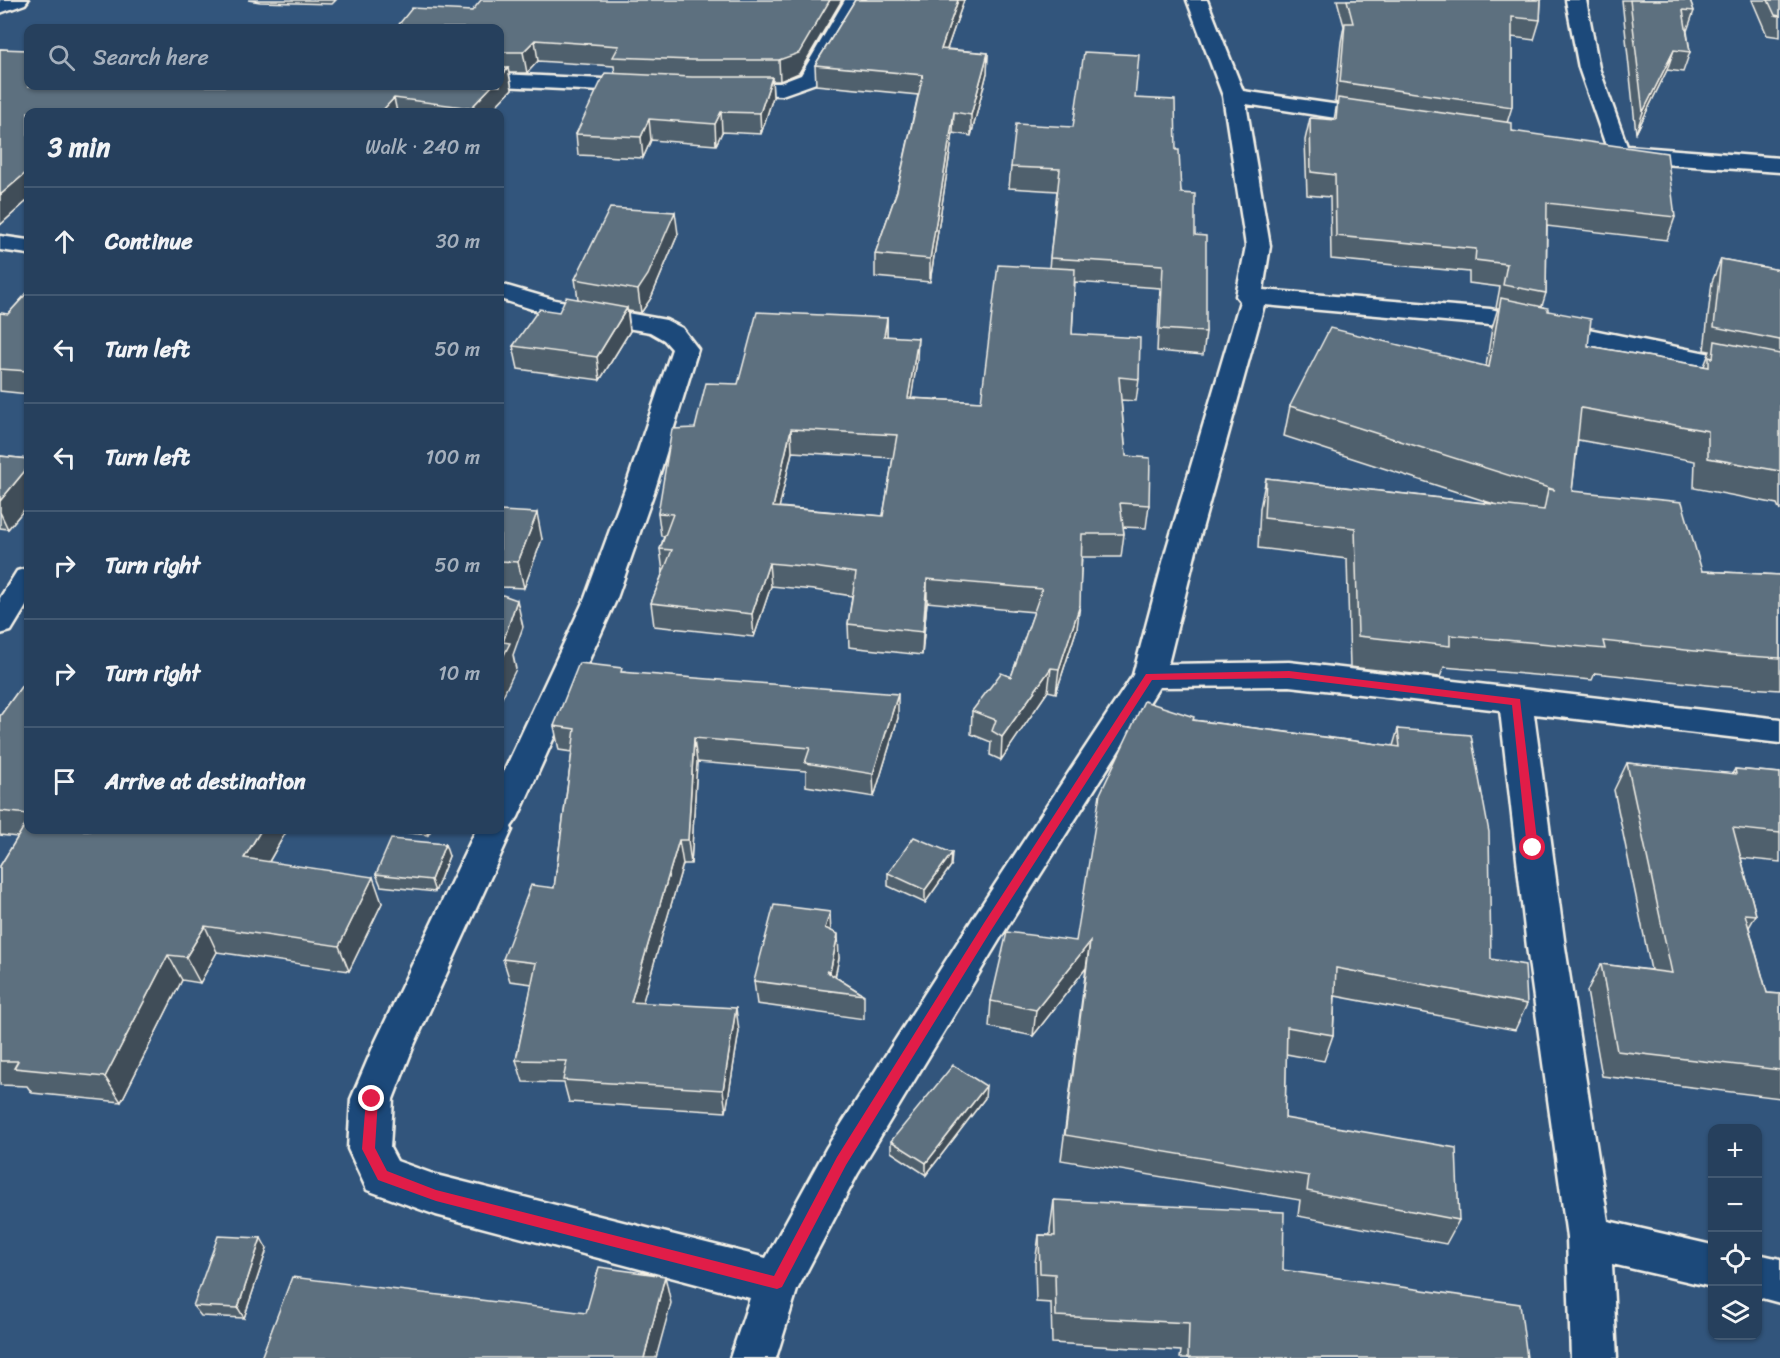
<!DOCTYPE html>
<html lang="en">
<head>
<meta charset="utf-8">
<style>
	:root { --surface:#26405d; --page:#324b66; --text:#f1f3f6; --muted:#a4afbc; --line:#425972 }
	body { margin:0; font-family:Sriracha,sans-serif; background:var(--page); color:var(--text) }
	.controls { position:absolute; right:18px; bottom:18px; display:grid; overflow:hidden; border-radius:12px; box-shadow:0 2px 4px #0004 }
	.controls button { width:54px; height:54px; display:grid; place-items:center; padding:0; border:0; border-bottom:2px solid var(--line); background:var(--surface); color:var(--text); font:30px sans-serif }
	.stop { position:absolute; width:18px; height:18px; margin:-14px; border:4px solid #e11d48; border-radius:50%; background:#fff }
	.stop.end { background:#e11d48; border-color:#fff; box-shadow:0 2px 6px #0008 }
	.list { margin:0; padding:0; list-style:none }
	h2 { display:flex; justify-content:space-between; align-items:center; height:78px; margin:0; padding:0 24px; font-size:26px }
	h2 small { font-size:20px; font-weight:400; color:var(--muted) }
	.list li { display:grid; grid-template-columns:39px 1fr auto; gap:18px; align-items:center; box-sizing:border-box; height:108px; padding:0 24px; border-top:2px solid var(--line) }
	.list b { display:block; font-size:22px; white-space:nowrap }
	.list em { font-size:20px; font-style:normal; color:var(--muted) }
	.icon { flex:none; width:33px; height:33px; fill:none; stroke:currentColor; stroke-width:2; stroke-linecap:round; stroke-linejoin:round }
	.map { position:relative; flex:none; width:1780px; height:1358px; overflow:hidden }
	.search { position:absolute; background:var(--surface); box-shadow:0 2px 4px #0004; left:24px; top:24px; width:480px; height:66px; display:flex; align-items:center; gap:15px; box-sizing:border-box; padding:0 21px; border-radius:12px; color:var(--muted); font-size:22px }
	.panel { position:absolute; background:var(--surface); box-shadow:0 2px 4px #0004; left:24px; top:108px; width:480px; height:726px; border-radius:12px }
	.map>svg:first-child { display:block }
</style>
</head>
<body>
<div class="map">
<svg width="1780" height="1358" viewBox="0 0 1780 1358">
	<rect width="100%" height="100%" fill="#32557c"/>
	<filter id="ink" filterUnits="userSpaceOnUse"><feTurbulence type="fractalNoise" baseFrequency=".0167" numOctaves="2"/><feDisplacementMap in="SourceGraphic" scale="12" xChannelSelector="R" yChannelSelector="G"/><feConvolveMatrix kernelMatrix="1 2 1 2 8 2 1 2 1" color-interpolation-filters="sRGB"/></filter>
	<g filter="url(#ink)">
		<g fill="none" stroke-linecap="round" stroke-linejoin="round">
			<defs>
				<path id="minor" d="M 0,0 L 28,0 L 25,4 L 0,13 Z
					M 845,0 L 865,0 L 816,83 L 782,95 L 720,93 L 716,89 L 720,85 L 727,83 L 780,83 L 801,75 Z
					M 1187,0 L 1207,0 L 1243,91 L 1381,111 L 1389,113 L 1392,118 L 1389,123 L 1381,125 L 1246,104 L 1270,246 L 1263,290 L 1490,309 L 1780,368 L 1780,384 L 1490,325 L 1264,305 L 1197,547 L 1168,664 L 1289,662 L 1780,719 L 1780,743 L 1534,714 L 1565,947 L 1608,1221 L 1712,1245 L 1712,1287 L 1612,1264 L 1617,1358 L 1571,1358 L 1567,1237 L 1527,947 L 1500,710 L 1289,686 L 1159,687 L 1001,937 L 857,1175 L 797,1290 L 776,1358 L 730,1358 L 750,1298 L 436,1215 L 367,1190 L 348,1149 L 351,1099 L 374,1045 L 476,830 L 500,830 L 500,780 L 585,598 L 625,489 L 672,349 L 664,340 L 650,332 L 551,315 L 500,299 L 500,284 L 555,300 L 666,320 L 682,328 L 698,349 L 655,489 L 617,598 L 518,817 L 511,827 L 512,830 L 414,1045 L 393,1099 L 390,1148 L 397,1161 L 436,1175 L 766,1258 L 827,1147 L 975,915 L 1133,675 L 1167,547 L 1240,301 L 1236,296 L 1246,246 L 1223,96 Z
					M 1566,0 L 1586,0 L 1599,68 L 1627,146 L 1780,158 L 1780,172 L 1663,164 L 1610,157 L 1579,68 Z
					M 500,74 L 643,81 L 650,83 L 654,87 L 650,91 L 643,93 L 500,86 L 497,86 L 500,86 Z
					M 0,236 L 28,240 L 28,254 L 0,250 Z
					M 28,568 L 28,603 L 11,631 L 0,634 L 0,598 L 17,571 Z
					M 1758,1254 L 1780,1259 L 1780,1303 L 1758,1297 Z"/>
			</defs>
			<!-- minor casing -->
			<use href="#minor" stroke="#f4f1e8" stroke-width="5"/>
			<!-- minor -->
			<use href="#minor" fill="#1f4a7a" fill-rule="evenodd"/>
		</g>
		<!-- wall -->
		<path fill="#50606d" stroke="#f4f1e8" stroke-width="1.5" fill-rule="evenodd" d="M 248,0 L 336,0 L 332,4 L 260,2 Z
			M 842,0 L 799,73 L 780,81 L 772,81 L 773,97 L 761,134 L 722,132 L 716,145 L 651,140 L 643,158 L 578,155 L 576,134 L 615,74 L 614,66 L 538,61 L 527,73 L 509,73 L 512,89 L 490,112 L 28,112 L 28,200 L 0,225 L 0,49 L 500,86 L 500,28 L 472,11 Z
			M 855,0 L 964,0 L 947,49 L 988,53 L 987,73 L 971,136 L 953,133 L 930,282 L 875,277 L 875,254 L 897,191 L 918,95 L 816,85 L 815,65 Z
			M 1337,0 L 1541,0 L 1540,20 L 1534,40 L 1512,37 L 1512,107 L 1507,123 L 1512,131 L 1675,217 L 1667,240 L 1547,226 L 1546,293 L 1542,306 L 1588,346 L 1704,366 L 1710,351 L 1704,350 L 1712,282 L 1721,259 L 1780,270 L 1780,511 L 1777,504 L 1694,488 L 1695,461 L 1578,440 L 1572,491 L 1702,571 L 1780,575 L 1780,690 L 1717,686 L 1595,673 L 1592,680 L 1444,667 L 1440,677 L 1350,667 L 1347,559 L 1258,548 L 1260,508 L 1266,478 L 1494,504 L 1284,436 L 1290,406 L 1486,366 L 1492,328 L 1498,308 L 1496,308 L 1500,287 L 1469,283 L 1469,272 L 1331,259 L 1330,197 L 1307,195 L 1305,140 L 1310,118 L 1334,120 L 1337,103 L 1335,102 L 1341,42 L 1344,26 Z
			M 1622,0 L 1690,0 L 1694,11 L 1687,31 L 1690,52 L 1683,72 L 1667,70 L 1636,133 Z
			M 1752,0 L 1780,0 L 1780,37 L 1767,35 Z
			M 1135,98 L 1176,150 L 1181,193 L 1195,235 L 1206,332 L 1203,355 L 1157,351 L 1160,288 L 1075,282 L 1072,334 L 1139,379 L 1136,401 L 1121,400 L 1126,456 L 1149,505 L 1146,528 L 1123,527 L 1124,534 L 1121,557 L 1082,557 L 1077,628 L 1056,693 L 1048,691 L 1001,760 L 990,755 L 991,742 L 971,734 L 972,711 L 1011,677 L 1034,612 L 927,602 L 922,655 L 849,647 L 848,624 L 852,596 L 814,590 L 771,586 L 754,637 L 654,626 L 651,603 L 663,572 L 660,549 L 664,536 L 661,536 L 658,513 L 695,428 L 738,384 L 887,318 L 887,337 L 917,360 L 911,398 L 981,402 L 1049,268 L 1057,191 L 1009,188 L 1011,167 L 1073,127 ZM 792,452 L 893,458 L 883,516 L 779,507 Z
			M 678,234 L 651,298 L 641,313 L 628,311 L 630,331 L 600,380 L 518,369 L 513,346 L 559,312 L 578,299 L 575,279 Z
			M 28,292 L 28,394 L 0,391 L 0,313 L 8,314 Z
			M 0,456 L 28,459 L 28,505 L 8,529 L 0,528 Z
			M 500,511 L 542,539 L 524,588 L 500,587 Z
			M 623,672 L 898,718 L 874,797 L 806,786 L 806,771 L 697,762 L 691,864 L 683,864 L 642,1003 L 739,1031 L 726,1112 L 569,1102 L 564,1083 L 523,1082 L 516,1060 L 532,984 L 510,981 L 503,959 L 554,888 L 572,752 L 559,750 L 554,726 Z
			M 28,677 L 28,830 L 287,830 L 269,862 L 382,903 L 349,971 L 217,952 L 200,983 L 182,980 L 121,1102 L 32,1093 L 27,1086 L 0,1085 L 0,866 L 18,837 L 0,835 L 0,716 Z
			M 1193,720 L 1393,746 L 1398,729 L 1491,959 L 1527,1004 L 1515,1030 L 1335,996 L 1333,1035 L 1324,1061 L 1286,1054 L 1285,1118 L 1459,1220 L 1446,1244 L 1298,1216 L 1300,1200 L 1061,1160 L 1086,968 L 1033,1036 L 989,1027 L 991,1001 L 1076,941 Z
			M 1627,763 L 1732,774 L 1735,769 L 1780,773 L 1780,862 L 1741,858 L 1756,915 L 1749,927 L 1767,993 L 1780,994 L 1780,1098 L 1602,1076 L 1587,991 L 1601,964 L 1651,970 L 1614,790 Z
			M 383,830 L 431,830 L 428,835 Z
			M 449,856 L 435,892 L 381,886 L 376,874 Z
			M 951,866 L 925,903 L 888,886 L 888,873 Z
			M 831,931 L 839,958 L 835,977 L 864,995 L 864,1019 L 757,1004 L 754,981 Z
			M 985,1098 L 926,1175 L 891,1152 L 891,1141 Z
			M 1054,1200 L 1283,1270 L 1527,1358 L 1180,1358 L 1181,1351 L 1052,1343 L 1051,1303 L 1036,1302 L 1035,1263 L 1039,1235 L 1050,1235 L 1050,1229 Z
			M 267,1249 L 244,1318 L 201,1316 L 193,1306 Z"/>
		<!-- shaded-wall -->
		<path fill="#414e59" stroke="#f4f1e8" stroke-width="1.5" d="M 830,0 L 842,0 L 799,73 L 780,81 L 779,60 Z
			M 958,0 L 964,0 L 940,69 L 941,49 Z
			M 535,40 L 538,61 L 527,73 L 523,52 Z
			M 1674,50 L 1667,70 L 1636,133 L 1643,112 Z
			M 988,53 L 987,73 L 971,136 L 971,115 Z
			M 508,68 L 512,89 L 490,112 L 472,112 L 471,108 L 492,86 L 500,86 L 500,78 Z
			M 772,77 L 773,97 L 761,134 L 760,113 Z
			M 394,98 L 397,112 L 381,112 Z
			M 721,112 L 722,132 L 716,145 L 715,124 Z
			M 954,112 L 953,133 L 930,282 L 930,259 Z
			M 649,119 L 651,140 L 643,158 L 641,137 Z
			M 28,171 L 28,200 L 0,225 L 0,195 Z
			M 675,212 L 678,234 L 651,298 L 641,313 L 638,290 Z
			M 627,308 L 630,331 L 600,380 L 597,357 Z
			M 887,318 L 887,340 L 884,336 Z
			M 918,338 L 917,360 L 908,421 L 908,398 Z
			M 791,429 L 792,452 L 774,530 L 773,507 Z
			M 28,467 L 28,505 L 8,529 L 0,512 L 0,501 Z
			M 537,513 L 542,539 L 524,588 L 518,562 Z
			M 769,563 L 771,586 L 754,637 L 752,614 Z
			M 927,579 L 927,602 L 922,655 L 923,632 Z
			M 517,600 L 523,627 L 513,655 L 516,669 L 500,702 L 500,663 L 503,642 Z
			M 1080,605 L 1077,628 L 1056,693 L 1059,669 Z
			M 1051,668 L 1048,691 L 1001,760 L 1002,737 Z
			M 898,694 L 898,718 L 874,797 L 873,774 Z
			M 694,738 L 697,762 L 691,864 L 688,840 Z
			M 261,830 L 287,830 L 256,884 L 244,858 Z
			M 426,830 L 431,830 L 428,835 Z
			M 679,840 L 683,864 L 636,1025 L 631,1002 Z
			M 445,844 L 449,856 L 435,892 L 431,880 Z
			M 952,853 L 951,866 L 925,903 L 925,890 Z
			M 373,877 L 382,903 L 349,971 L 339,946 Z
			M 830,912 L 831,936 L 825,928 Z
			M 205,926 L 217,952 L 200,983 L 186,957 Z
			M 838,934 L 839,958 L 832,991 L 830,991 L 830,972 Z
			M 1090,942 L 1086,968 L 1033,1036 L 1036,1010 Z
			M 168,955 L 182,980 L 121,1102 L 105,1077 Z
			M 736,1008 L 739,1031 L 726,1112 L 723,1090 Z
			M 986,1086 L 985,1098 L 926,1175 L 926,1163 Z
			M 261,1238 L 267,1249 L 244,1318 L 238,1308 Z
			M 665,1276 L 671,1303 L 656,1358 L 644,1358 Z"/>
		<!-- building -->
		<path fill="#5d707f" stroke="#f4f1e8" stroke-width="1.5" fill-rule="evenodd" d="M 481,0 L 830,0 L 799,53 L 779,60 L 692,60 L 613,57 L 619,46 L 535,40 L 523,52 L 500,52 L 500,28 L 396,28 L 412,8 L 472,11 Z
			M 855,0 L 958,0 L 941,49 L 988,53 L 971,115 L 954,112 L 930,259 L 875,254 L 897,191 L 923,75 L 815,65 Z
			M 1347,0 L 1541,0 L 1540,20 L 1512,17 L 1512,107 L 1340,82 L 1345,23 L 1353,23 Z
			M 1630,0 L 1690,0 L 1694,11 L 1683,10 L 1690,52 L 1674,50 L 1643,112 Z
			M 1768,0 L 1780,0 L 1780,16 L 1775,15 Z
			M 0,49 L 28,50 L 28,86 L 492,86 L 471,108 L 394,98 L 381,112 L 28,112 L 28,171 L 0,195 Z
			M 1084,52 L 1139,55 L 1135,98 L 1175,100 L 1176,150 L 1179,150 L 1181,193 L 1195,194 L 1195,235 L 1206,236 L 1206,332 L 1160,329 L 1163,265 L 1050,258 L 1060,169 L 1011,167 L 1016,124 L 1073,127 Z
			M 500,68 L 508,68 L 500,78 Z
			M 605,73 L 692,77 L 772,77 L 760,113 L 721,112 L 715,124 L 649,119 L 641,137 L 576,134 Z
			M 1338,98 L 1512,123 L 1512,131 L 1667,153 L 1675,217 L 1547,203 L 1546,293 L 1503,285 L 1507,264 L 1475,260 L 1476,249 L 1336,236 L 1335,175 L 1311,172 L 1310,118 L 1336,120 Z
			M 610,208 L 675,212 L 648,275 L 638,290 L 575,279 Z
			M 1721,259 L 1780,270 L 1780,340 L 1714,327 Z
			M 998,265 L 1075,269 L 1072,334 L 1140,338 L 1139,379 L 1119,377 L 1126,456 L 1150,458 L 1149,505 L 1120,503 L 1124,534 L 1082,534 L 1080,605 L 1059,669 L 1051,668 L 1002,737 L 992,731 L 996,720 L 972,711 L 1001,673 L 1011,677 L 1042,589 L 927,579 L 923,632 L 848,624 L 856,573 L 813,567 L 769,563 L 752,614 L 651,603 L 672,550 L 660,549 L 673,514 L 658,513 L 672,429 L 695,428 L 706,383 L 738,384 L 757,312 L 887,318 L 884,336 L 918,338 L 908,398 L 981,402 ZM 791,429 L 897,435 L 883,516 L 773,507 Z
			M 28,292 L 28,371 L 0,369 L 0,313 L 8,314 Z
			M 566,297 L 627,308 L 597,357 L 513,346 L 539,309 L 559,312 Z
			M 1501,298 L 1548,308 L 1548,311 L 1591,319 L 1588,346 L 1709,367 L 1709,357 L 1713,358 L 1715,341 L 1780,354 L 1780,471 L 1708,458 L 1708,431 L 1581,408 L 1572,491 L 1682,502 L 1702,571 L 1780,575 L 1780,658 L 1732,655 L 1603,641 L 1605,649 L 1450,635 L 1450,646 L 1358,636 L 1355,528 L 1264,518 L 1266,478 L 1544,510 L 1548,489 L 1555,490 L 1290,406 L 1330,328 L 1489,367 Z
			M 0,456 L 28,459 L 28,467 L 0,501 Z
			M 500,511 L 537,513 L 518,562 L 500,561 Z
			M 500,594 L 517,600 L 503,642 L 510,643 L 500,663 Z
			M 579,663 L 622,668 L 621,672 L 898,694 L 873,774 L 805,763 L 810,748 L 694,738 L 688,840 L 679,840 L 631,1002 L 736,1008 L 723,1090 L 563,1080 L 567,1061 L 516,1060 L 536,963 L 503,959 L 531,885 L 554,888 L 575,729 L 554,726 Z
			M 28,677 L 28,814 L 0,811 L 0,716 Z
			M 1144,701 L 1194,717 L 1193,720 L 1400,747 L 1398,729 L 1471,735 L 1489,832 L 1491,959 L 1525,965 L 1527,1004 L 1336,968 L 1333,1035 L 1287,1027 L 1285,1118 L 1456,1148 L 1459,1220 L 1307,1191 L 1309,1176 L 1065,1135 L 1090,942 L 1036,1010 L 991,1001 L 1007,932 L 1076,941 L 1100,794 Z
			M 1627,763 L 1736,774 L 1735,769 L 1780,773 L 1780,833 L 1733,828 L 1756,915 L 1745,914 L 1767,993 L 1780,994 L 1780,1070 L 1617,1051 L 1601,964 L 1672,973 Z
			M 28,820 L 28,830 L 261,830 L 244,858 L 373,877 L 339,946 L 205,926 L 186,957 L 168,955 L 105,1077 L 14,1068 L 18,1061 L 0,1061 L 0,866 Z
			M 914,837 L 952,853 L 925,890 L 888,873 Z
			M 391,839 L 445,844 L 431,880 L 376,874 Z
			M 774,905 L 830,912 L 825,928 L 838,934 L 830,972 L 826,971 L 864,995 L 754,981 Z
			M 953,1065 L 986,1086 L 926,1163 L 891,1141 Z
			M 1054,1200 L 1284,1212 L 1283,1270 L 1520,1304 L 1527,1358 L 1188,1358 L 1189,1323 L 1056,1316 L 1055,1274 L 1040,1273 L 1039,1235 L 1055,1236 Z
			M 218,1236 L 261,1238 L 238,1308 L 193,1306 Z
			M 599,1267 L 665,1276 L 644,1358 L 261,1358 L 292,1277 L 586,1313 Z"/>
	</g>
	<!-- route -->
	<path fill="#e11d48" d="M 1289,671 L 1520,699 L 1538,848 L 1536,851 L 1533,852 L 1527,848 L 1512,705 L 1289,678 L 1152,680 L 992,929 L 846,1165 L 782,1287 L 777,1289 L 436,1201 L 378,1180 L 362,1149 L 366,1099 L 372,1093 L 378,1099 L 375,1148 L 387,1171 L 436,1190 L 774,1276 L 837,1157 L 984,923 L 1146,674 Z"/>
</svg>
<div class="controls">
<button>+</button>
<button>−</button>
<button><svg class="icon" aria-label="locate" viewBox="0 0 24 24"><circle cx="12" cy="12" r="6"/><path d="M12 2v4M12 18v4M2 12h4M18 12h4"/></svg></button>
<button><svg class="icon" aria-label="layers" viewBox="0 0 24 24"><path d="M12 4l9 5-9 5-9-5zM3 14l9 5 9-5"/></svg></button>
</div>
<div class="stop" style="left:1533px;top:848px"></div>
<div class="stop end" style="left:372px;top:1099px"></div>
<div class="search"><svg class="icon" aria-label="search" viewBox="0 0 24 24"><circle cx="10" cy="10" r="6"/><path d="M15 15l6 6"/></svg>Search here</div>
<section class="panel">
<h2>3 min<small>Walk · 240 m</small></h2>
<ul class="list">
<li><svg class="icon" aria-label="ahead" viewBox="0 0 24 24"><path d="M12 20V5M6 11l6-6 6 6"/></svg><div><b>Continue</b></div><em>30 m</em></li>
<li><svg class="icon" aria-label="left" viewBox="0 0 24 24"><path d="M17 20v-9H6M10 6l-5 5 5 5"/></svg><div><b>Turn left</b></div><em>50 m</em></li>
<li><svg class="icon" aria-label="left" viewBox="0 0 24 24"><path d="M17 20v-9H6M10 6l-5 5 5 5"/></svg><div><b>Turn left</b></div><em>100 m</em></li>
<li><svg class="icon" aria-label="right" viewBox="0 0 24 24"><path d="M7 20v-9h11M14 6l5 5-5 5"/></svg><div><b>Turn right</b></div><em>50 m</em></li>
<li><svg class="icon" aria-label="right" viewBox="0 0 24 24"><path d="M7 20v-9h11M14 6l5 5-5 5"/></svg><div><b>Turn right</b></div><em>10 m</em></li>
<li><svg class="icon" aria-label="arrive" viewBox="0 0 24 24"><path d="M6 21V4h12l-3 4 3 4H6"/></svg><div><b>Arrive at destination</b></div></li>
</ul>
</section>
</div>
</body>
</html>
